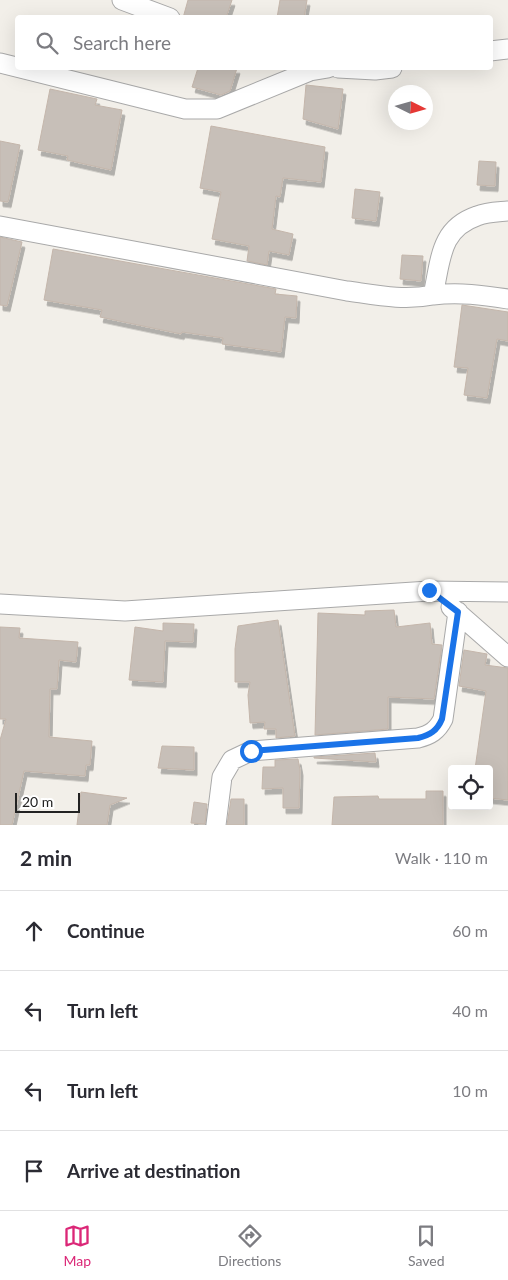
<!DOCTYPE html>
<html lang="en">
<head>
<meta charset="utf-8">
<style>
	:root { --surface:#fff; --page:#f2f2f3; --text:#2b2b33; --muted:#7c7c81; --line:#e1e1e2; --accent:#db2777 }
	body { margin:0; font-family:Lato,sans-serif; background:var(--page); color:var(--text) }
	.controls { position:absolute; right:15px; bottom:15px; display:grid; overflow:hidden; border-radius:5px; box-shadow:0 5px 20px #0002 }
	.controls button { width:45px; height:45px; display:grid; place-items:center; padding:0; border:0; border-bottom:1px solid var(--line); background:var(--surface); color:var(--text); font:25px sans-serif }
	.compass { position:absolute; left:388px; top:85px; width:45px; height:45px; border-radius:50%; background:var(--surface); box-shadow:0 5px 20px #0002; rotate:95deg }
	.scale { position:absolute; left:15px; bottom:12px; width:65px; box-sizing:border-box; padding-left:5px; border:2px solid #222; border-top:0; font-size:14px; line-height:18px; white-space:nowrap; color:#222; -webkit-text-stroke:4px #fff; paint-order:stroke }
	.stop { position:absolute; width:15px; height:15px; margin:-11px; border:4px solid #1a73e8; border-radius:50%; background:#fff }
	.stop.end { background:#1a73e8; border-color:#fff; box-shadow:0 1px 5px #0008 }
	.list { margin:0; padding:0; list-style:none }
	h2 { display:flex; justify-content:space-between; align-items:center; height:65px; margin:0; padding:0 20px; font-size:21px }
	h2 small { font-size:16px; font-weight:400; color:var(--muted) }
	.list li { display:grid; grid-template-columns:32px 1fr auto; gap:15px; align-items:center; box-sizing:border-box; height:80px; padding:0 20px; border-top:1px solid var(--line) }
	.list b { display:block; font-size:19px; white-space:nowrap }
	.list em { font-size:16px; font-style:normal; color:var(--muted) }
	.icon { flex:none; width:28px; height:28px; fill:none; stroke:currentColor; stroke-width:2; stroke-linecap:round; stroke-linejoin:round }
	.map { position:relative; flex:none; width:508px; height:825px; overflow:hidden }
	.search { position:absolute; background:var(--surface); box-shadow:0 5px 20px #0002; left:15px; right:15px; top:15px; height:55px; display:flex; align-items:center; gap:12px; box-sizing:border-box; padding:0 18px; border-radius:5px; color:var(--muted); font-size:19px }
	.sheet { height:385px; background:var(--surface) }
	nav { display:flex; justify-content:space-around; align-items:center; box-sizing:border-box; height:70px; border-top:1px solid var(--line); background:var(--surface); font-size:14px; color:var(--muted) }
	nav a { display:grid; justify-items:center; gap:2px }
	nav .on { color:var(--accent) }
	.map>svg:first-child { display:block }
</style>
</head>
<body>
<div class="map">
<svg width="508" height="825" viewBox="0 0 508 825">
	<defs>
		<filter id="shadow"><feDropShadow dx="3" dy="5.5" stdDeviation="0" flood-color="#0004"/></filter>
	</defs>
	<rect width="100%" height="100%" fill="#f2efe9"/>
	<!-- building -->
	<path fill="#c7bfb8" stroke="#c4b6ab" filter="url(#shadow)" d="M 188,0 L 232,0 L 226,18 L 183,18 Z
		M 280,0 L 307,0 L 304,18 L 277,18 Z
		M 198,68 L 237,68 L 230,91 L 221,95 L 192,87 Z
		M 306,85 L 343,89 L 338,129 L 303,119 Z
		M 50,89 L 97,99 L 95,105 L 122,110 L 111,170 L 67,160 L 68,156 L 38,150 Z
		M 211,126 L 325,147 L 321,182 L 283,178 L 280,197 L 276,196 L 272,229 L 293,234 L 289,255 L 269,251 L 267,265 L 247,261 L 249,246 L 212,239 L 221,192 L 200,188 Z
		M 0,141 L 20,145 L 8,202 L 0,201 Z
		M 479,161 L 496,162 L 495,186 L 477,185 Z
		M 355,189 L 380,192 L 376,221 L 352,218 Z
		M 0,237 L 22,242 L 7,306 L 0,305 Z
		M 53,249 L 276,289 L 275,294 L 297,296 L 296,318 L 285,317 L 281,352 L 222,344 L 223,338 L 182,332 L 181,334 L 100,317 L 102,310 L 44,300 Z
		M 402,255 L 423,256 L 421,281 L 400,279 Z
		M 462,305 L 508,312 L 508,341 L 497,339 L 487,398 L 464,395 L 468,368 L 454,367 Z
		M 394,610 L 396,627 L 430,623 L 432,644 L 442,645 L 434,699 L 388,697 L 388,729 L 315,735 L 318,613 L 365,615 L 365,611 Z
		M 278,620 L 295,736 L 276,738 L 276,729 L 264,729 L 265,722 L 250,723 L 248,695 L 250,682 L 235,682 L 235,649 L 238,626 Z
		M 163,623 L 194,624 L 193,642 L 165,641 L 163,682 L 129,680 L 135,627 L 163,631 Z
		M 0,627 L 20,628 L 19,638 L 78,642 L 76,662 L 59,660 L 57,689 L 50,689 L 49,737 L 92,741 L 90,765 L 86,765 L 85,776 L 24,771 L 12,825 L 0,825 L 0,740 L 6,719 L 0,719 Z
		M 464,650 L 487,654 L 485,665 L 508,668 L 508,800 L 489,798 L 489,769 L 475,769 L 486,691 L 459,686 Z
		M 162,746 L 194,747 L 194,770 L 158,768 Z
		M 375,753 L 376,762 L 314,758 L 314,757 Z
		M 298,759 L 300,770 L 299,808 L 283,808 L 283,788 L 262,789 L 263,767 L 275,767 L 275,760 Z
		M 426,791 L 443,791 L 443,825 L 332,825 L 334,797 L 378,796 L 379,799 L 426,799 Z
		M 81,792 L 111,796 L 127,798 L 110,805 L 107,825 L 77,825 Z
		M 231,799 L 244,799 L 244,825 L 227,825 Z
		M 194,802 L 207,804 L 205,824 L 191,823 Z"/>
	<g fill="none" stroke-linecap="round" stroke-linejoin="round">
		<defs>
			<path id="street" d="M 122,0 L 170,18
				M 490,51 L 508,49
				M 0,63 L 185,109 L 217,109 L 310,71 L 328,68
				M 338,68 L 375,70 L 392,68
				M 0,226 L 347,291 C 376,295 403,301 433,295 C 441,261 439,229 477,216 C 487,212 498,212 508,211
				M 433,295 C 459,292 483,295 508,299
				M 0,604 L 125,611 L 429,591 L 508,592
				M 451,607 L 508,657
				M 216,825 L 222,777 L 232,760 L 251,751 L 418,738 C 430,735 437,731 443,719 L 458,612"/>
		</defs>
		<!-- street casing -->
		<use href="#street" stroke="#a9a9a9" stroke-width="21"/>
		<!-- street -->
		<use href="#street" stroke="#fff" stroke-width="19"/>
	</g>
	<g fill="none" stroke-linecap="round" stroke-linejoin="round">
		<!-- route -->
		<path stroke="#1a73e8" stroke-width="6" d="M 251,751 L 418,738 C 430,735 437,731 442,719 L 458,612 L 429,590"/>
	</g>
</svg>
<div class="controls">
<button><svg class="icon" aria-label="locate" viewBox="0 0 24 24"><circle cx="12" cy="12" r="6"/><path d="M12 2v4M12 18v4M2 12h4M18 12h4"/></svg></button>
</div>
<svg class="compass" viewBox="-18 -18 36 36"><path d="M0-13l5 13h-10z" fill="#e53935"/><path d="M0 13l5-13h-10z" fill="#7c7c81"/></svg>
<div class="scale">20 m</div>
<div class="stop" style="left:251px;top:751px"></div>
<div class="stop end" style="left:429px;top:590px"></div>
<div class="search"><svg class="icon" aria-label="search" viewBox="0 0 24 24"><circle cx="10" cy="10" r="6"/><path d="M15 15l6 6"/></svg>Search here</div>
</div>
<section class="sheet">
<h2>2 min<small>Walk · 110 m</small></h2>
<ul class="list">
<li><svg class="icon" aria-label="ahead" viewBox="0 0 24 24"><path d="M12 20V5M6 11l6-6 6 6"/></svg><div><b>Continue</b></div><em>60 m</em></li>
<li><svg class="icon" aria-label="left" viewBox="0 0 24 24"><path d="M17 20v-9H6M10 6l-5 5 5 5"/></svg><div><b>Turn left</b></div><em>40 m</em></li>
<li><svg class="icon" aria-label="left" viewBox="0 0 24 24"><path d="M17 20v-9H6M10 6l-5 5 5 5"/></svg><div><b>Turn left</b></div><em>10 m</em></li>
<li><svg class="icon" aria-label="arrive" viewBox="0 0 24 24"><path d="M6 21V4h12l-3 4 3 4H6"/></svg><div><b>Arrive at destination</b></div></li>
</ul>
</section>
<nav>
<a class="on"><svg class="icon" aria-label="map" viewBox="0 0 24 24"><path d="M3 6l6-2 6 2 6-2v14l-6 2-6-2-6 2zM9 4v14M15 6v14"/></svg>Map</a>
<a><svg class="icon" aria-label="directions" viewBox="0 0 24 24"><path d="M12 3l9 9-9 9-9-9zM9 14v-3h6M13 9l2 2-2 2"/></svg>Directions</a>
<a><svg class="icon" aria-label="saved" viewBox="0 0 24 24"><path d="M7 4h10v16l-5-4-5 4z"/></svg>Saved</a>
</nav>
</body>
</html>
